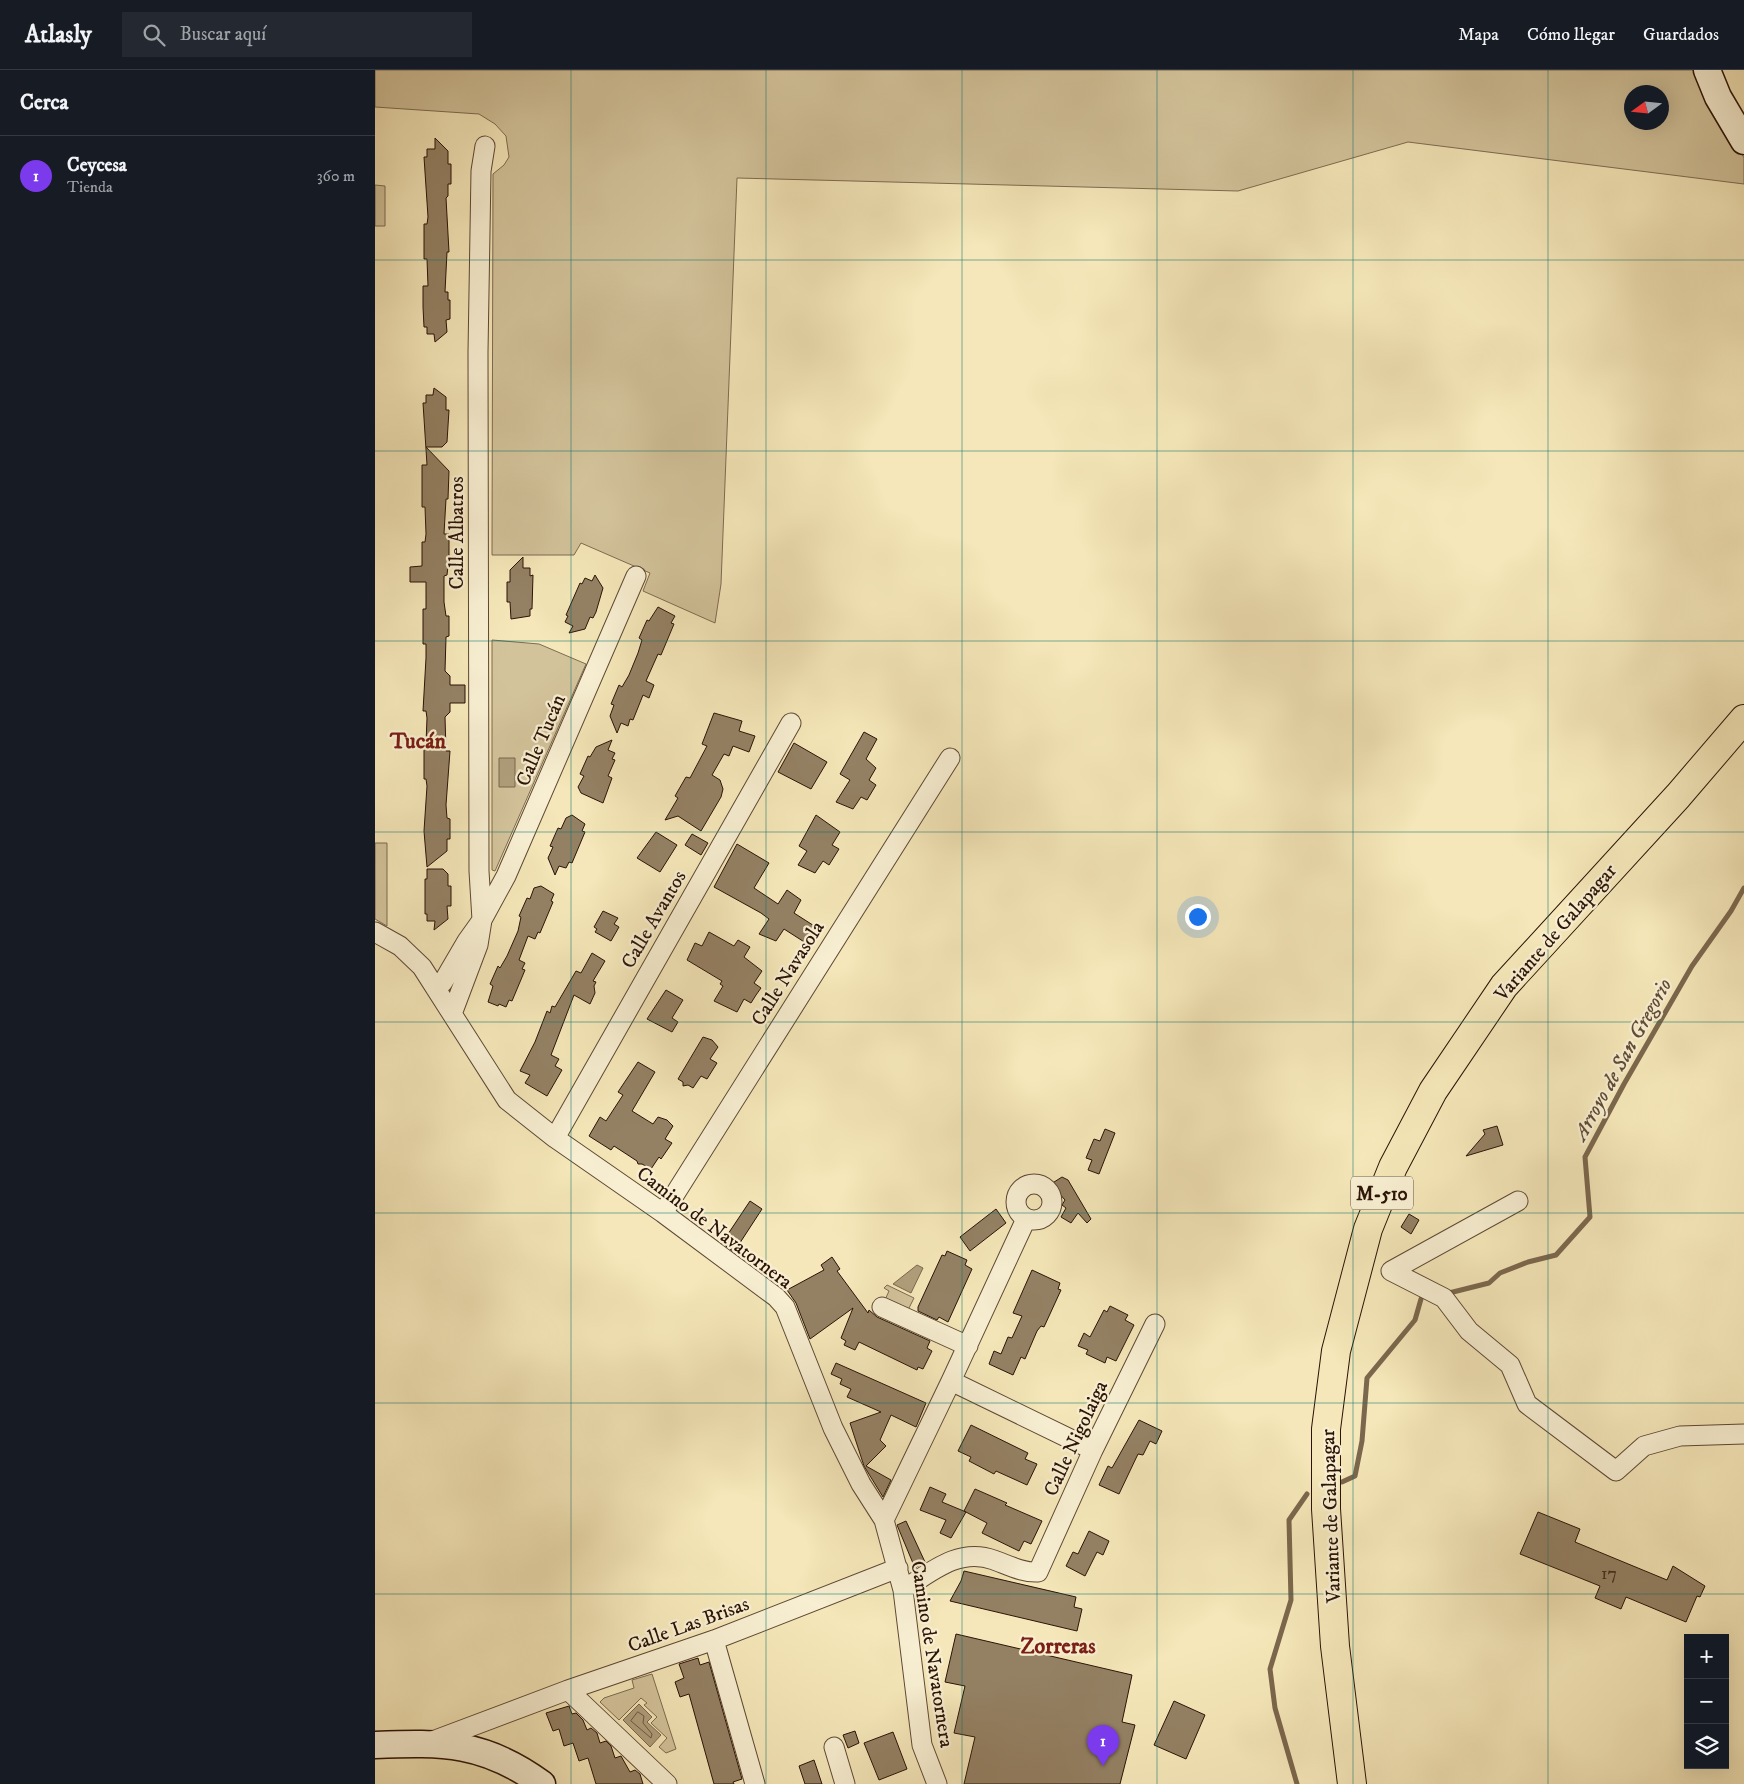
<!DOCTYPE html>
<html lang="es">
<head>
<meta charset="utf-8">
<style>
	:root { --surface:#171b24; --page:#242831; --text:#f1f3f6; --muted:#9ea1a6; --line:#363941; --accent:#7c3aed }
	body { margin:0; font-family:"IM FELL DW Pica",serif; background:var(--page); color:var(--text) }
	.controls { position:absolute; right:15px; bottom:15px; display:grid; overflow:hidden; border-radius:0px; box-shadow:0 5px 20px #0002 }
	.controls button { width:45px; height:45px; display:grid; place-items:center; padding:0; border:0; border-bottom:1px solid var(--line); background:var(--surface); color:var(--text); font:25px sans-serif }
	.compass { position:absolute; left:1249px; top:15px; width:45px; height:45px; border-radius:50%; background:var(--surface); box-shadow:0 5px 20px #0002; rotate:255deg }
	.you { position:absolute; left:822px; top:846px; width:18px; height:18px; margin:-12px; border:4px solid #fff; border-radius:50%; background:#1a73e8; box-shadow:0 0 0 8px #1a73e833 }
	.badge { display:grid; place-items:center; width:32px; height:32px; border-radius:50%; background:var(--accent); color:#fff; font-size:16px; font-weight:700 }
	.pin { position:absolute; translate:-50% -41px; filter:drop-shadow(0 1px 2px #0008) }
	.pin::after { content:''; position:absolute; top:26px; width:18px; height:15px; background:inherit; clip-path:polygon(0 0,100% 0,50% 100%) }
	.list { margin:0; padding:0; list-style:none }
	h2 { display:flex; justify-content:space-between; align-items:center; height:65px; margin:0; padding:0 20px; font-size:21px }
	h2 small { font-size:16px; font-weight:400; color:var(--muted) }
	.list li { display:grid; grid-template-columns:32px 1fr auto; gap:15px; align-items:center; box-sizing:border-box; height:80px; padding:0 20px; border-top:1px solid var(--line) }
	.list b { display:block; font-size:19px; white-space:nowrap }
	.list p { margin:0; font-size:16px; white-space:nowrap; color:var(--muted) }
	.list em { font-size:16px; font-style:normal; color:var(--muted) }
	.icon { flex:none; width:28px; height:28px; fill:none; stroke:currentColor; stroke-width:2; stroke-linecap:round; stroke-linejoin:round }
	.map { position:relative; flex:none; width:1369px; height:1714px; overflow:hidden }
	header { display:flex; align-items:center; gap:30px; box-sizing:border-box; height:70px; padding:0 25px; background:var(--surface); border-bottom:1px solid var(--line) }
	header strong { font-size:24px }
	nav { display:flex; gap:28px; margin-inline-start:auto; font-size:18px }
	.search { width:350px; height:45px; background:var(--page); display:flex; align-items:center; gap:12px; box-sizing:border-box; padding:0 18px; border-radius:0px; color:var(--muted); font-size:19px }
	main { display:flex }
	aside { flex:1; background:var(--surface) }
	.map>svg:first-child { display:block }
</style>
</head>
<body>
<header>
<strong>Atlasly</strong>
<div class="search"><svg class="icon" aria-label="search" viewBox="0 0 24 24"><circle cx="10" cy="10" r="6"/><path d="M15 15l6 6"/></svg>Buscar aquí</div>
<nav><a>Mapa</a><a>Cómo llegar</a><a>Guardados</a></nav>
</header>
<main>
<aside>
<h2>Cerca<small></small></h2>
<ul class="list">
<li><span class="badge">1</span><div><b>Ceycesa</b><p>Tienda</p></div><em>360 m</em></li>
</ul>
</aside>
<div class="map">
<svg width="1369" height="1714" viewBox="0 0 1369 1714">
	<rect width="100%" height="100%" fill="#f5e7b9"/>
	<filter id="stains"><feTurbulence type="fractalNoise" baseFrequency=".004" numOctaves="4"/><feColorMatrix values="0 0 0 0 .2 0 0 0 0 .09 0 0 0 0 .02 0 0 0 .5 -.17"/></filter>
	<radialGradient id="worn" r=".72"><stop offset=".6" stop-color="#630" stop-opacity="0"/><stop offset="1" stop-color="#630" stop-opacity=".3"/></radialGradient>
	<!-- green -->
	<path fill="#d3c39b" stroke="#7f6b51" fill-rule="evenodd" d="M 0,0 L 1326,0 L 1369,88 L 1369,114 L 1033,72 L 863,121 L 362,108 L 346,514 L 340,553 L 268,521 L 275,503 L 206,473 L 199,485 L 117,485 L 118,104 L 129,95 L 134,87 L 131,66 L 120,54 L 104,44 L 0,37 ZM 1256,22 L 1286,22 L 1286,52 L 1256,52 Z
		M 0,115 L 10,116 L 10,156 L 0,156 Z
		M 117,570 L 164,574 L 211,594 L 120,801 L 117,800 Z
		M 0,773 L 12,773 L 12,856 L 0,849 Z
		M 512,1215 L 539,1228 L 532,1242 L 509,1232 L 514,1221 L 509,1218 Z
		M 277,1604 L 301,1679 L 291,1683 L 284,1677 L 292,1668 L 276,1653 L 282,1647 L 269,1635 L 272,1633 L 266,1628 L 244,1650 L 225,1632 L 229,1628 L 259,1618 L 257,1610 Z"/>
	<!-- water -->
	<path fill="#b09f7c" stroke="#7b674d" d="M 124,688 L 140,688 L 140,717 L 124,717 Z
		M 542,1195 L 548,1198 L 536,1223 L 518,1214 Z
		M 264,1634 L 277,1647 L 272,1652 L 286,1665 L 275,1677 L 248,1650 Z"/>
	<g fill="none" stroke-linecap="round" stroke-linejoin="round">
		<!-- shore -->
		<path stroke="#6e5942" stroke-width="1" d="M 263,1642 L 269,1646 L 268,1653 L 277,1664 L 276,1668 L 256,1651 Z"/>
		<!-- stream -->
		<path stroke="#7b674d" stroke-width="5" d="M 1074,1223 L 1114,1213 L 1125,1203 L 1153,1192 L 1181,1185 L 1215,1147 L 1210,1087 L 1249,1014 L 1317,896 L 1356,841 L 1369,818
			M 967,1412 L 980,1406 L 987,1371 L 992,1308 L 1040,1250 L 1046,1229
			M 922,1714 L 900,1638 L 895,1599 L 916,1530 L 914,1450 L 932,1424"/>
	</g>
	<!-- building -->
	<path fill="#948164" stroke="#2b1307" d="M 60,68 L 73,81 L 73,94 L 76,94 L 76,114 L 73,114 L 73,126 L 71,128 L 74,182 L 72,182 L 70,222 L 73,222 L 73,230 L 75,230 L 75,249 L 71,250 L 72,262 L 60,272 L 59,264 L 52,264 L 52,257 L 49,257 L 48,237 L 48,216 L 53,216 L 52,189 L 49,189 L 49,154 L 52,154 L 53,147 L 49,87 L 52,87 L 52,79 L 60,79 Z
		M 59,318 L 71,327 L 71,340 L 74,340 L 72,372 L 67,377 L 51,377 L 74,401 L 73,429 L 71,429 L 69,464 L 74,464 L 74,488 L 72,505 L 69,506 L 69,532 L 71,546 L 74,546 L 74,566 L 71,567 L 70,601 L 75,606 L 75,615 L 90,615 L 90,633 L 75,633 L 75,642 L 70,647 L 71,681 L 75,681 L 71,735 L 72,748 L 75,749 L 75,769 L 72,769 L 72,781 L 52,797 L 49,761 L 52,716 L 51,709 L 49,709 L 49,674 L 51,674 L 52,648 L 51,641 L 48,641 L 51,588 L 51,574 L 48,574 L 48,539 L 51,539 L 51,512 L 35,512 L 35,497 L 47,496 L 47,472 L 50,472 L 51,464 L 50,437 L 47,437 L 47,395 L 52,395 L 48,333 L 51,333 L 51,325 L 58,325 Z
		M 148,487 L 148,498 L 155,498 L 155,506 L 158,505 L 157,539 L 155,539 L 155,546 L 136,549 L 135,532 L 132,532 L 132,512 L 135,512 L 135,500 Z
		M 220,505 L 228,518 L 221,542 L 218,548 L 215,547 L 210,559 L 194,563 L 198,556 L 190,552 L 193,546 L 191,545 L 205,513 L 207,514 L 210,508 L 217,511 Z
		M 283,537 L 300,546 L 296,553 L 299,554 L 286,585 L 283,584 L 271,611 L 279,615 L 274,628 L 268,625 L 258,650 L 255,649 L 253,656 L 246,653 L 242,663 L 235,646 L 239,635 L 236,634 L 244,615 L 247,617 L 254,605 L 263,583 L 267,570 L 264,568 L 272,550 L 274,551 Z
		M 339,643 L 367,651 L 364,661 L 380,666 L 374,682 L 358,676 L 354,686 L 349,684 L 337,705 L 345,710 L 348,719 L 346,727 L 326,761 L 303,746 L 290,750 L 303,728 L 300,726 L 311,707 L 315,708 L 332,676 L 327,674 Z
		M 489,662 L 502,669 L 491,689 L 501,698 L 494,710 L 501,715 L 492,730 L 486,727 L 478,739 L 461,732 L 475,710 L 465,704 Z
		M 237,670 L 233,680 L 240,683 L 237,689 L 240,690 L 233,706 L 237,708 L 228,733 L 206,723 L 203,717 L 209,706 L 205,704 L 213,686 L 215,687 L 221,677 Z
		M 419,673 L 452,692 L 436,719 L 403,702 Z
		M 197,745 L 210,754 L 207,761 L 210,762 L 197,793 L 194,792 L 191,798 L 184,796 L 180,805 L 173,788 L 178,777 L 175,776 L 183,758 L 186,759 L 191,748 Z
		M 441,745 L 465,762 L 457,775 L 464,779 L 454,795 L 448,791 L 440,803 L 423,795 L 432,781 L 424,776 Z
		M 281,762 L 302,775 L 285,802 L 262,788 Z
		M 317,764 L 333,773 L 326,785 L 310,775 Z
		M 362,774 L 394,793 L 379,818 L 403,834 L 412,820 L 426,830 L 419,843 L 444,859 L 434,875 L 409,859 L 401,871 L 384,864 L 394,849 L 386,843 L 339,817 Z
		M 52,799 L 68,799 L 73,804 L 73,816 L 76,816 L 76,836 L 72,836 L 73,849 L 59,860 L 60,851 L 52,851 L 52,844 L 50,844 L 50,809 L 52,809 Z
		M 166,816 L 179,824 L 176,831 L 178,832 L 165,863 L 163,862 L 160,869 L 153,866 L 144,890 L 150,893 L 147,899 L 150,900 L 137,931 L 134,930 L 131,937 L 124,934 L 123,936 L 113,932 L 118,916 L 115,914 L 123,896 L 125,898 L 132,886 L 143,861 L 146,847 L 144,846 L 152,828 L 155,829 L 159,818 Z
		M 228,841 L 243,848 L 239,854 L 244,857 L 236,871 L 220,862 L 222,859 L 219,857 Z
		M 334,862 L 359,876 L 363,870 L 375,877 L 369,887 L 387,901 L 379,913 L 386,918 L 381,925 L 376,933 L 369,929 L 362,942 L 339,931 L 348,916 L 345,914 L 347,911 L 312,890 L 320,873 L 327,876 Z
		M 217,883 L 230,891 L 218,911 L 221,912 L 219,916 L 220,923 L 215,934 L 199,925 L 176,985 L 184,989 L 180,996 L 187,1000 L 172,1026 L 150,1013 L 155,1005 L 145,1001 L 160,972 L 172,941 L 175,943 L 177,936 L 180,937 L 201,901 L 206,903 Z
		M 291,920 L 308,930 L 297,948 L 303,952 L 297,962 L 272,949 Z
		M 328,967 L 337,970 L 343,977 L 335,989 L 342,993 L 332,1009 L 326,1006 L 318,1018 L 313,1015 L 308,1016 L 308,1012 L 303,1009 Z
		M 263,992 L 280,1002 L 257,1041 L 278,1054 L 283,1047 L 292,1050 L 298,1056 L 290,1069 L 297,1073 L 286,1089 L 284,1087 L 276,1099 L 267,1094 L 263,1094 L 262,1091 L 239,1076 L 236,1080 L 214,1066 L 225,1047 L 231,1051 L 248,1025 L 243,1022 Z
		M 1122,1056 L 1128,1075 L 1091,1086 L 1110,1064 L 1108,1060 Z
		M 730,1059 L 740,1063 L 724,1104 L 713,1100 L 717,1090 L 711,1088 L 719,1069 L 725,1071 Z
		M 687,1107 L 693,1110 L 716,1149 L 712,1153 L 703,1143 L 696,1153 L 686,1147 L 691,1138 L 687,1135 L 690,1130 L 676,1114 Z
		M 375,1131 L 387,1139 L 359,1182 L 347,1173 Z
		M 621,1139 L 631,1153 L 595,1181 L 585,1167 Z
		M 1034,1144 L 1044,1150 L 1036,1164 L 1026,1157 Z
		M 572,1181 L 592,1190 L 590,1195 L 597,1199 L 573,1252 L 564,1247 L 562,1250 L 543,1241 L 543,1237 L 567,1185 L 570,1186 Z
		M 457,1187 L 465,1199 L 462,1201 L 493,1243 L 494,1240 L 502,1247 L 555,1271 L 552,1278 L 557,1281 L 548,1299 L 543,1297 L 542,1300 L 484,1272 L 480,1280 L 469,1275 L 471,1271 L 466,1268 L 478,1238 L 435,1269 L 421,1233 L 412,1220 L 449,1200 L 446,1195 Z
		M 657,1200 L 685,1213 L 683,1219 L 686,1220 L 669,1257 L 666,1256 L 662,1261 L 650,1289 L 646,1287 L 638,1305 L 614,1294 L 619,1281 L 626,1284 L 633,1267 L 637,1268 L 647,1246 L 638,1243 Z
		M 735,1236 L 753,1245 L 750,1250 L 759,1255 L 741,1291 L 732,1287 L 730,1293 L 711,1284 L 713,1280 L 703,1276 L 709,1263 L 715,1267 L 729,1240 L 732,1242 Z
		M 461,1293 L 551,1333 L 541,1357 L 516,1345 L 505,1370 L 511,1376 L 491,1396 L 516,1410 L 508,1427 L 489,1396 L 475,1353 L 506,1342 L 472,1327 L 476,1319 L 465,1314 L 467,1309 L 456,1304 Z
		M 764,1350 L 787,1361 L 781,1374 L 775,1371 L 768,1385 L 763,1384 L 744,1424 L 724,1415 L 733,1396 L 737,1398 Z
		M 596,1355 L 653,1383 L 650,1389 L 662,1394 L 652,1415 L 621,1401 L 619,1404 L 594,1391 L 596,1387 L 583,1381 Z
		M 555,1417 L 571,1424 L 567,1432 L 591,1442 L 576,1468 L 565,1463 L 571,1450 L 545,1440 Z
		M 600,1419 L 632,1433 L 630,1435 L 667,1451 L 656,1474 L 649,1471 L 644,1481 L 607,1463 L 612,1453 L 589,1441 Z
		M 1163,1442 L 1205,1459 L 1200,1472 L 1292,1510 L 1298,1496 L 1330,1516 L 1325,1527 L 1322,1526 L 1311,1552 L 1251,1527 L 1246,1539 L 1220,1528 L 1225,1516 L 1145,1484 Z
		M 531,1451 L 550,1492 L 540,1498 L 522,1455 Z
		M 714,1461 L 734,1471 L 728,1485 L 722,1482 L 710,1506 L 691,1496 L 698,1482 L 703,1484 Z
		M 589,1501 L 701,1527 L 699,1537 L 707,1539 L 702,1561 L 575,1531 L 586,1511 Z
		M 581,1564 L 757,1605 L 747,1652 L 760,1655 L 745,1714 L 589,1714 L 600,1667 L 579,1663 L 590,1616 L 570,1612 Z
		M 323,1588 L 325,1595 L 334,1592 L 367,1709 L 358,1712 L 359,1714 L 339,1714 L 314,1624 L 305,1627 L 300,1612 L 309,1608 L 304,1594 Z
		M 799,1631 L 830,1645 L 811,1689 L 779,1675 Z
		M 194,1636 L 197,1644 L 201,1643 L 208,1650 L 212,1660 L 216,1658 L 222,1663 L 225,1673 L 231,1671 L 236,1676 L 240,1688 L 246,1686 L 255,1702 L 260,1700 L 265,1704 L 268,1714 L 221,1714 L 213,1688 L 204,1691 L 198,1673 L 189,1676 L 184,1659 L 178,1661 L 171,1643 Z
		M 480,1661 L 484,1673 L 473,1678 L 468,1665 Z
		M 518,1662 L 532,1699 L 504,1710 L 489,1673 Z
		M 439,1690 L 447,1714 L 430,1714 L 424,1696 Z"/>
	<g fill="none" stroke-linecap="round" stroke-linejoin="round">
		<defs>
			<path id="minor" d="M 0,862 L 25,876 L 47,897 L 132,1030 L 180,1068 L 288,1143 L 401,1227 L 410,1237 L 458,1358 L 486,1414 L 509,1450 L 528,1520 L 547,1675 L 562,1714
				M 61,919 L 68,912 L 92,871 L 107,850 L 131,806 L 261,506
				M 77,944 L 103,875 L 107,850 L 104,801 L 103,282 L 106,101 L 110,76
				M 180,1068 L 416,653
				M641 1132a18 18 0 1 1 36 0a18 18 0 1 1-36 0Z
				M 1143,1131 L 1016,1201 L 1069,1228 L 1094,1261 L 1135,1295 L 1152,1334 L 1241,1401 L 1269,1376 L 1305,1366 L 1369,1364
				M 288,1143 L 575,688
				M 507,1237 L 593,1276
				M 576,1311 L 718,1380
				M 509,1450 L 576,1311 L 651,1149
				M 528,1520 C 556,1502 584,1477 619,1490 C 633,1495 648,1503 663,1502 L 718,1380 L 780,1254
				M 339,1570 L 380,1714
				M 193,1620 L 292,1714
				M 55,1672 L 193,1620 L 339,1570 L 523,1498
				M 459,1677 L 470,1714"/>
			<path id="secondary" d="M 1332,0 L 1343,27 L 1369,71
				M 0,1675 C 68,1672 110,1672 167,1714"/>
			<path id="primary" d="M 977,1714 L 960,1576 L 951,1439 L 951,1359 L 961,1281 L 993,1159 L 1018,1097 L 1058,1021 L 1129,916 L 1303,726 L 1369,649"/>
		</defs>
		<!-- minor casing -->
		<use href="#minor" stroke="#5e4834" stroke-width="21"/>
		<!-- secondary casing -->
		<use href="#secondary" stroke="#2b1307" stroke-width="29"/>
		<!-- primary casing -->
		<use href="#primary" stroke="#2b1307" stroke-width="30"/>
		<!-- minor -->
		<use href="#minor" stroke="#f8efd2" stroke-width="19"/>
		<!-- secondary -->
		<use href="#secondary" stroke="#f8efd2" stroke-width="26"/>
		<!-- primary -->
		<use href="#primary" stroke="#f5e7b9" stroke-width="28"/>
	</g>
	<!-- grid -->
	<path fill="none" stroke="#0f766e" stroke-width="1" stroke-opacity="0.55" d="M 196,0 L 196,1714M 391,0 L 391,1714M 587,0 L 587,1714M 782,0 L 782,1714M 978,0 L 978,1714M 1173,0 L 1173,1714M 0,190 L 1369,190M 0,381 L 1369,381M 0,571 L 1369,571M 0,762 L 1369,762M 0,952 L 1369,952M 0,1143 L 1369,1143M 0,1333 L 1369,1333M 0,1524 L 1369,1524"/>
	<g text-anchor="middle" stroke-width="4.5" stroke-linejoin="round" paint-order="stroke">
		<!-- number labels -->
		<g font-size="18" fill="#452e1e">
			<text x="1234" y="1509">17</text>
		</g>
		<!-- shield labels -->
		<rect fill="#f8efd2" stroke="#685544" stroke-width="1" x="976" y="1106.5" width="62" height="33" rx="4"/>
		<g font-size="19" font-weight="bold" fill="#2b1307">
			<text x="1007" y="1130">M-510</text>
		</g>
		<!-- street labels -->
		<g font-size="20" fill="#2b1307" stroke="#f8efd2">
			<text transform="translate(81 463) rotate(-90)" y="7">Calle Albatros</text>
			<text transform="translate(165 670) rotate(-67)" y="7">Calle Tucán</text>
			<text transform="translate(278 849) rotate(-60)" y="7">Calle Avantos</text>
			<text transform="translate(1180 862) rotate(-49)" y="7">Variante de Galapagar</text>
			<text transform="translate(412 903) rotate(-58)" y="7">Calle Navasola</text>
			<text transform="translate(340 1157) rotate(37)" y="7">Camino de Navatornera</text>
			<text transform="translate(700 1368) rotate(-65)" y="7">Calle Nigolaiga</text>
			<text transform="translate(955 1446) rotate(-92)" y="7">Variante de Galapagar</text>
			<text transform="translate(313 1554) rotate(-20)" y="7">Calle Las Brisas</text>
			<text transform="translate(558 1584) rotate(81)" y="7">Camino de Navatornera</text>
		</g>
		<!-- water labels -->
		<g font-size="21" font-style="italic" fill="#604b36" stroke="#f8efd2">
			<text transform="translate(1247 989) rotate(-61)" y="7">Arroyo de San Gregorio</text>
		</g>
		<!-- quarter labels -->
		<g font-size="22" font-weight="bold" fill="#7a1f14" stroke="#f8efd2">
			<text x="43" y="678">Tucán</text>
			<text x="683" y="1583">Zorreras</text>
		</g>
	</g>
	<rect width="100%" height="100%" filter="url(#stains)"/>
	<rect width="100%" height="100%" fill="url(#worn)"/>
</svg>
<div class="controls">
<button>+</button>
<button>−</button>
<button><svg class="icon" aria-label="layers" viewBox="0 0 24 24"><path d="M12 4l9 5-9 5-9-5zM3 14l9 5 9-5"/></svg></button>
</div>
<svg class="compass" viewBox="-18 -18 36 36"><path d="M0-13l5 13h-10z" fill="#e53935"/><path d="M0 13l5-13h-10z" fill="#9ea1a6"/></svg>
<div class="you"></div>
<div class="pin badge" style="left:728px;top:1696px">1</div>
</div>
</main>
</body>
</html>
